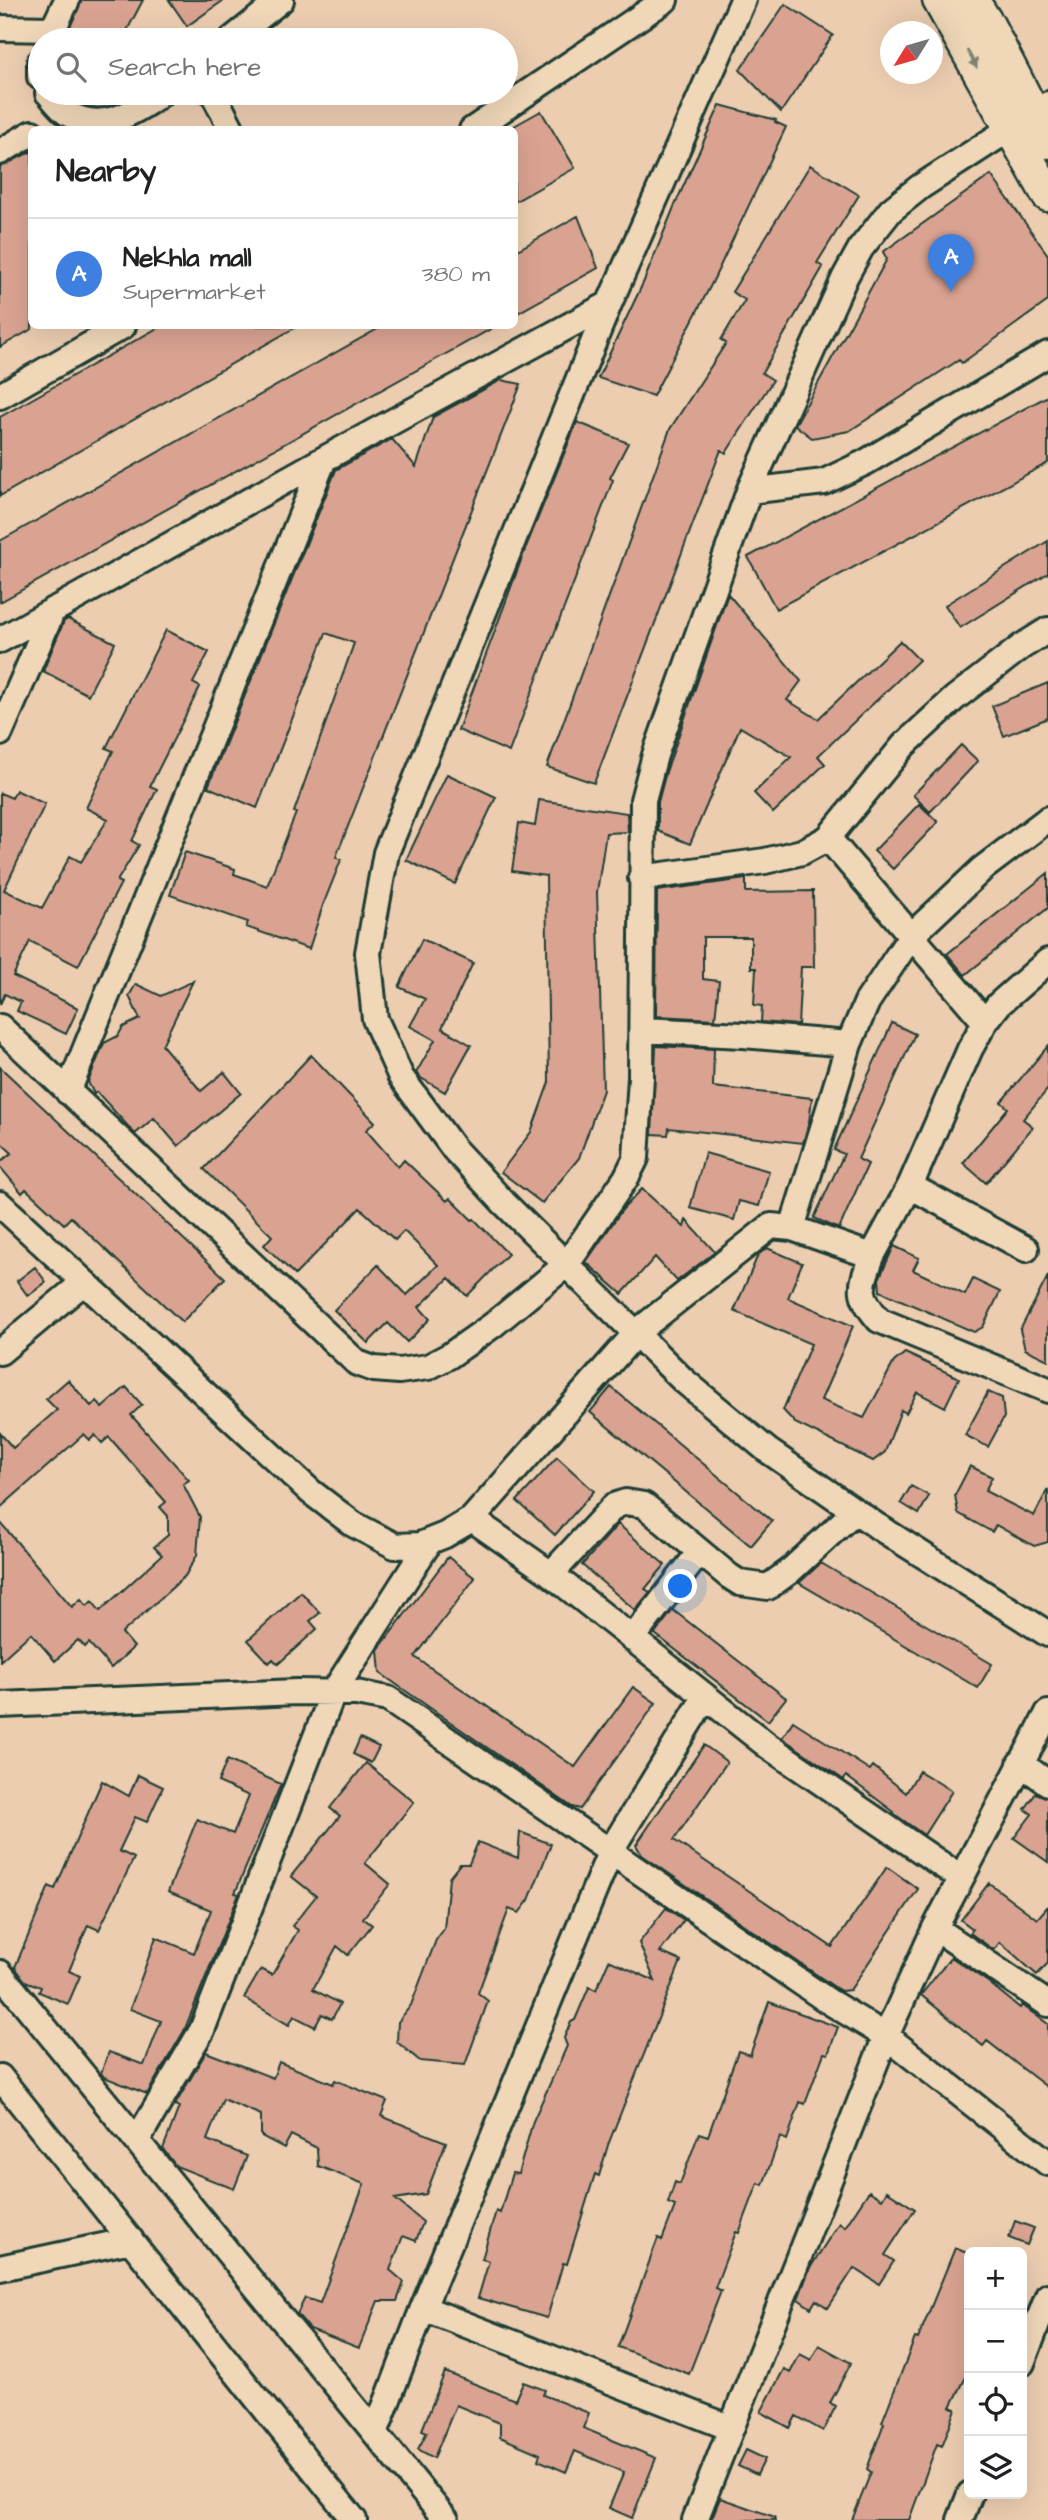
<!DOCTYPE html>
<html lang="en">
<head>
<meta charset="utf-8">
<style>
	:root { --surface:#fff; --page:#f6f6f6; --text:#202124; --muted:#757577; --line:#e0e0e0; --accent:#ea580c }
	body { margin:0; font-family:"Architects Daughter",sans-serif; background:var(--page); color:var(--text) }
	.controls { position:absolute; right:21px; bottom:21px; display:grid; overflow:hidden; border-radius:10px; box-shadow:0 7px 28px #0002 }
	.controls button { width:63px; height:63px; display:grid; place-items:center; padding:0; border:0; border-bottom:2px solid var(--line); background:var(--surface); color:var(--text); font:35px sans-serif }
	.compass { position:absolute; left:880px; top:21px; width:63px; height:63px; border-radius:50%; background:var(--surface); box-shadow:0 7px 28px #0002; rotate:233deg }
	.you { position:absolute; left:681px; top:1587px; width:24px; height:24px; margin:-18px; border:5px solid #fff; border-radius:50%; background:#1a73e8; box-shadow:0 0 0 10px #1a73e833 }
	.badge { display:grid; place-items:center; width:46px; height:46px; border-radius:50%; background:var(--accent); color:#fff; font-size:23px; font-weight:700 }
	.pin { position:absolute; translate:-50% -58px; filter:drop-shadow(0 2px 4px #0008) }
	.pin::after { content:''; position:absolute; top:37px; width:24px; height:21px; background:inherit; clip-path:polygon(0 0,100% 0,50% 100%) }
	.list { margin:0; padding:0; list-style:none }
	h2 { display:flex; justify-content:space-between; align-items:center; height:91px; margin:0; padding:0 28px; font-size:30px }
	h2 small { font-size:23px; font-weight:400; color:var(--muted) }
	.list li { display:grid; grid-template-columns:46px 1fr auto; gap:21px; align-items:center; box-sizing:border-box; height:112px; padding:0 28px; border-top:2px solid var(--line) }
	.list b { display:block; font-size:26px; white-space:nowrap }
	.list p { margin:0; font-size:23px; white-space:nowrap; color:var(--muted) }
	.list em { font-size:23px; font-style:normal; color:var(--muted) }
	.icon { flex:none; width:38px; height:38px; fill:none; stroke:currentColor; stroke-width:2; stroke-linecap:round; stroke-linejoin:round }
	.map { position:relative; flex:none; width:1048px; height:2520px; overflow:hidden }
	.search { position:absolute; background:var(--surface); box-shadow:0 7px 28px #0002; left:28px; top:28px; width:490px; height:77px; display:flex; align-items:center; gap:18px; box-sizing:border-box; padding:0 24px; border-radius:38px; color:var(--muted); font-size:26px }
	.panel { position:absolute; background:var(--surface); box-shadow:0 7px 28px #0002; left:28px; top:126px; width:490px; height:203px; border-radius:10px }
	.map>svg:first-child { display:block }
</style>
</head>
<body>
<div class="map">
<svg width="1048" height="2520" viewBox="0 0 1048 2520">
	<rect width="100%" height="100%" fill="#eccdb0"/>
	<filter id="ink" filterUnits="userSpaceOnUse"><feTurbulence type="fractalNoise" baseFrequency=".0143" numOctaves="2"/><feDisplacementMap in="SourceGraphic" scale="14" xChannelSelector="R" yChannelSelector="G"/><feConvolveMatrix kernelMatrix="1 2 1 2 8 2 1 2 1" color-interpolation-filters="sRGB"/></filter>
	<g filter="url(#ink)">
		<!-- building -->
		<path fill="#daa391" stroke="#1f3d34" stroke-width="2" d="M 82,0 L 143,0 L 122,40 L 64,40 Z
			M 169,0 L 224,0 L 187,26 Z
			M 785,4 L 833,35 L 781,112 L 740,70 Z
			M 720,105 L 776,120 L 775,122 L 786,127 L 713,281 L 653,396 L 598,378 L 644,281 L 674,207 Z
			M 541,111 L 575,168 L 514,202 L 514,126 Z
			M 32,151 L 32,329 L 0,347 L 0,167 Z
			M 810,165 L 859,195 L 817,263 L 823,267 L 762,373 L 773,380 L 726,453 L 721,450 L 594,783 L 547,767 L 670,429 L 726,343 L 721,340 L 745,300 L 732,292 Z
			M 991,175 L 1048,255 L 1048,301 L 962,363 L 959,360 L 849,431 L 812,438 L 795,425 L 887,259 L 883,252 Z
			M 578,216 L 598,268 L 514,315 L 514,252 Z
			M 161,326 L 298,326 L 0,496 L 0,417 Z
			M 383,326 L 496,326 L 0,602 L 0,541 Z
			M 501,380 L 521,384 L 336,857 L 341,860 L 323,905 L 309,949 L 246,927 L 248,922 L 170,895 L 185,852 L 235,869 L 234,874 L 267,886 L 296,813 L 294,812 L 354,643 L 326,633 L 257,808 L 208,787 L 336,470 L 392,439 L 416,467 L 433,417 Z
			M 1048,396 L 1048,463 L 776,609 L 748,557 Z
			M 577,422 L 628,443 L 610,478 L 613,480 L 509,752 L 458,730 L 526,547 Z
			M 1048,541 L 1048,573 L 960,628 L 945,605 Z
			M 728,594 L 801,681 L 787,700 L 818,719 L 900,641 L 919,660 L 818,756 L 825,764 L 773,813 L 754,793 L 791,757 L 740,727 L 690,844 L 658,831 L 658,802 L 666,772 Z
			M 68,619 L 115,643 L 88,695 L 43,671 L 64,621 Z
			M 166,630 L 209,652 L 193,683 L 200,687 L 150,786 L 157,789 L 132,841 L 139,845 L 117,881 L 121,883 L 78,966 L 30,941 L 13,976 L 78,1008 L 66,1034 L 17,1011 L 21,1002 L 5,994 L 0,1004 L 0,793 L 12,798 L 16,790 L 45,804 L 4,890 L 42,908 L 70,856 L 81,862 L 108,819 L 86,808 L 113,751 L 106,748 Z
			M 1048,683 L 1048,718 L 1004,736 L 992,706 Z
			M 961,745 L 978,761 L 930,812 L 913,795 Z
			M 447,774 L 496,797 L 455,884 L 406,860 Z
			M 539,800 L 627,813 L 628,832 L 606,833 L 597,892 L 603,1090 L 579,1158 L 542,1203 L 501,1172 L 531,1132 L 549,1082 L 546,876 L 512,871 L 519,823 L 535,826 Z
			M 919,804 L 938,822 L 893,869 L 874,851 Z
			M 1048,873 L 1048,908 L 965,975 L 947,954 Z
			M 746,879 L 746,892 L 813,891 L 814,967 L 801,967 L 798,1025 L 761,1022 L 762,1006 L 754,1005 L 756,968 L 751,968 L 751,937 L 703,937 L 703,979 L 719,981 L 715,1019 L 656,1016 L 657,891 Z
			M 422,939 L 473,963 L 442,1028 L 471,1045 L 445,1092 L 421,1078 L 416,1073 L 435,1040 L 410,1026 L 425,999 L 399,987 Z
			M 193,981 L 162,1045 L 201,1091 L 224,1072 L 241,1093 L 178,1146 L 154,1118 L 135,1134 L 97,1092 L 94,1094 L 88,1082 L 104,1043 L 118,1036 L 123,1027 L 140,1019 L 129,996 L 136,984 L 161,996 Z
			M 892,1023 L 915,1034 L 858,1159 L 868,1164 L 839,1229 L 814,1218 L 844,1154 L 834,1150 Z
			M 656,1046 L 714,1049 L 713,1087 L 812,1098 L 809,1122 L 803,1143 L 669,1128 L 668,1135 L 652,1134 Z
			M 1048,1046 L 1048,1089 L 1023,1119 L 1033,1127 L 986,1183 L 963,1163 L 1008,1108 L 1001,1102 Z
			M 311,1055 L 375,1122 L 366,1130 L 398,1167 L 404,1160 L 447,1201 L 450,1198 L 472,1220 L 474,1219 L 508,1254 L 467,1296 L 449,1278 L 419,1307 L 430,1319 L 407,1342 L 388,1323 L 368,1343 L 334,1310 L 378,1265 L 407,1295 L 438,1265 L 404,1231 L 395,1240 L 360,1208 L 295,1275 L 264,1245 L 272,1236 L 204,1169 Z
			M 0,1067 L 225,1278 L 182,1322 L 71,1217 L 64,1224 L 26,1189 L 22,1193 L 0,1167 L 0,1162 L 12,1153 L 0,1142 Z
			M 705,1153 L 769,1171 L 759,1206 L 739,1201 L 734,1220 L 690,1208 Z
			M 642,1189 L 684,1227 L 686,1220 L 715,1252 L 677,1281 L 655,1257 L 622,1294 L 586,1262 L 622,1210 Z
			M 894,1246 L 919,1258 L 913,1270 L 965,1295 L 973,1279 L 1000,1292 L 983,1327 L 974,1332 L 880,1291 L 879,1279 Z
			M 767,1248 L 802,1263 L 788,1298 L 853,1326 L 821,1400 L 864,1418 L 894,1362 L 905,1353 L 959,1378 L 945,1407 L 917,1392 L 906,1413 L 901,1410 L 885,1452 L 873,1461 L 795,1423 L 783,1410 L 811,1344 L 734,1311 L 758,1255 Z
			M 35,1267 L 46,1282 L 28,1296 L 17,1281 Z
			M 1048,1276 L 1048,1360 L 1025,1349 L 1020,1330 Z
			M 68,1380 L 91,1406 L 97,1401 L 102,1408 L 126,1387 L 142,1405 L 131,1415 L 189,1480 L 183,1484 L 200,1517 L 197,1555 L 185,1576 L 122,1633 L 134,1647 L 111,1668 L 89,1643 L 85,1647 L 78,1640 L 55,1661 L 31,1633 L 0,1661 L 0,1522 L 72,1607 L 81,1599 L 87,1606 L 92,1601 L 100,1611 L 162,1555 L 154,1547 L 168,1535 L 168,1516 L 160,1507 L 166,1502 L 109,1437 L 102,1443 L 95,1435 L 90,1440 L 84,1434 L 0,1508 L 0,1433 L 13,1448 L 57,1410 L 46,1399 Z
			M 611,1387 L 772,1521 L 751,1546 L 590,1412 Z
			M 988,1392 L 1002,1398 L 1004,1417 L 988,1447 L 965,1435 Z
			M 557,1457 L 594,1491 L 555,1535 L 517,1501 Z
			M 970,1466 L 992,1477 L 985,1491 L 1034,1516 L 1048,1489 L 1048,1542 L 1034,1546 L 996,1525 L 992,1532 L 958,1513 L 955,1495 Z
			M 911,1486 L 929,1496 L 919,1514 L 901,1503 Z
			M 618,1524 L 665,1565 L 645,1589 L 650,1592 L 635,1610 L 582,1565 Z
			M 448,1557 L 475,1578 L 415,1657 L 575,1767 L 633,1687 L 656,1703 L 580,1809 L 572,1807 L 380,1673 L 378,1650 Z
			M 821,1563 L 992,1664 L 978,1688 L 799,1583 Z
			M 301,1592 L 320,1613 L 310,1621 L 317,1629 L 278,1664 L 273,1659 L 269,1663 L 248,1640 Z
			M 673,1610 L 786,1698 L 768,1721 L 655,1634 Z
			M 793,1721 L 870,1770 L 873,1766 L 906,1793 L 919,1771 L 952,1791 L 924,1835 L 893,1813 L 894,1812 L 846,1776 L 844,1780 L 782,1738 Z
			M 360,1738 L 379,1747 L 371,1763 L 353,1754 Z
			M 704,1745 L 727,1762 L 674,1840 L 832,1947 L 887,1867 L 918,1889 L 850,1990 L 841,1991 L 836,1988 L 642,1855 L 636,1845 Z
			M 227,1760 L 281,1784 L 235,1893 L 239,1894 L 184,2031 L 147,2094 L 104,2077 L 101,2073 L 109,2052 L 144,2065 L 161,2021 L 130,2009 L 156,1937 L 194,1953 L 211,1910 L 168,1892 L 197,1819 L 233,1834 L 249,1796 L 218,1782 Z
			M 366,1763 L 414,1802 L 365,1863 L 390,1884 L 363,1918 L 372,1925 L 348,1955 L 337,1946 L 313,1989 L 340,2004 L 332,2019 L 322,2014 L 315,2027 L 294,2016 L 289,2025 L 244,1998 L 261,1969 L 272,1975 L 298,1930 L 292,1926 L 316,1896 L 291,1876 L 340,1816 L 330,1808 Z
			M 138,1775 L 163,1787 L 147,1822 L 135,1817 L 119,1851 L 134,1858 L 99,1930 L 88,1925 L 69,1971 L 80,1976 L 68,2004 L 39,1992 L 41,1987 L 25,1981 L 15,1967 L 49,1886 L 55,1889 L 102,1781 L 129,1796 Z
			M 1036,1793 L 1048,1798 L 1048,1862 L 1014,1838 L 1032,1814 L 1025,1809 Z
			M 520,1832 L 551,1844 L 529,1900 L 519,1913 L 509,1909 L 478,1993 L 488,2001 L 465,2065 L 420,2061 L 397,2042 L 398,2022 L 411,2005 L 436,1940 L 444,1929 L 449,1878 L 460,1864 L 469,1864 L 478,1842 L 518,1858 Z
			M 989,1883 L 1037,1919 L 1048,1906 L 1048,1963 L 1037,1975 L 1000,1942 L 994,1950 L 970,1933 L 973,1929 L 961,1920 Z
			M 666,1908 L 684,1920 L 660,1952 L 681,1961 L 608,2145 L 599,2176 L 595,2174 L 567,2264 L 563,2263 L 547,2318 L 478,2298 L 489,2261 L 482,2259 L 496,2211 L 500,2213 L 512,2173 L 518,2174 L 533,2121 L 567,2046 L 564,2038 L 571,2022 L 575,2020 L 589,1987 L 596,1990 L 609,1960 L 655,1981 L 639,1943 Z
			M 951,1957 L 988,1982 L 1020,2008 L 1022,2005 L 1048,2024 L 1048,2088 L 987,2041 L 983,2046 L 921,1995 Z
			M 769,2002 L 838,2027 L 828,2054 L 824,2053 L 805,2104 L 800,2102 L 787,2140 L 780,2137 L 763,2185 L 758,2183 L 739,2233 L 736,2232 L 715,2288 L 721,2291 L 689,2374 L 618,2347 L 658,2238 L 662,2240 L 675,2206 L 668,2203 L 675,2182 L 680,2184 L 699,2133 L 708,2136 L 738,2051 L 750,2055 Z
			M 206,2052 L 273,2078 L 279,2062 L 333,2084 L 335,2080 L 387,2101 L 381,2116 L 446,2142 L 426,2194 L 395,2199 L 423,2222 L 416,2241 L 403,2236 L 390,2270 L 404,2282 L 397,2301 L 378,2301 L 359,2348 L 310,2329 L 297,2314 L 305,2298 L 320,2303 L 364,2184 L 318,2166 L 317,2148 L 291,2135 L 284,2148 L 261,2136 L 261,2115 L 223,2099 L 207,2140 L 247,2156 L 234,2189 L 176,2166 L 163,2149 L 179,2107 L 175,2105 Z
			M 869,2191 L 882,2199 L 887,2191 L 915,2209 L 885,2255 L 894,2261 L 879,2284 L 854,2268 L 828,2308 L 816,2300 L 811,2308 L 798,2299 L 810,2268 L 839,2223 L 845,2227 Z
			M 1015,2221 L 1034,2228 L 1027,2245 L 1009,2238 Z
			M 955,2248 L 969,2254 L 969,2371 L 951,2407 L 956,2409 L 942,2446 L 937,2444 L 909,2520 L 852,2520 L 871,2472 L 867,2469 L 884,2423 L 882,2422 L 915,2338 L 918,2339 Z
			M 819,2345 L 851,2363 L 830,2403 L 836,2406 L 823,2431 L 796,2416 L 790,2428 L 761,2412 L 784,2369 L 790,2373 L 800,2354 L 811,2360 Z
			M 445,2372 L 515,2400 L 523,2382 L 545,2390 L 543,2395 L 589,2413 L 583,2428 L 656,2458 L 632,2518 L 609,2508 L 624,2472 L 575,2451 L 566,2472 L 538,2460 L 540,2454 L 500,2437 L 500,2423 L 456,2405 L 434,2458 L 418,2449 L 427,2432 L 422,2430 Z
			M 746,2450 L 765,2459 L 757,2475 L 738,2466 Z
			M 720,2498 L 775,2517 L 775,2520 L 711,2520 Z"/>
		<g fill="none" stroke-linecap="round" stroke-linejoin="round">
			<defs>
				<path id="minor" d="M 743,0 L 609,304 L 386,853 L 368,953 L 375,1019 L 401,1077 L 454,1149 L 504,1203 L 683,1380 L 767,1450 L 877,1526 L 1048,1634
					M 0,28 L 52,29
					M 48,40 L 67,0
					M 231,40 L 281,0
					M 40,62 L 40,77
					M 48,93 C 54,99 60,108 67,113 C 101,134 134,113 162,93
					M 213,93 L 232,130
					M 472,130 L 665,0
					M 0,152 L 32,133
					M 0,396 L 123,326
					M 749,491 L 824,482 L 866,462 L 1048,354
					M 0,640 L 324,459 L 609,304
					M 0,733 L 53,610
					M 828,838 L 985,1022
					M 641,878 L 765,861 L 802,852 L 828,838 L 904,745 L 955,698 L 1021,647 L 1048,630
					M 0,1027 L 357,1363 L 374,1369 L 399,1371 L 428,1367 L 449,1356 L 493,1325 L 567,1264 L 626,1178 L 636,1158 L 641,1077 L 643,800 L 655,755 L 749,491 L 845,277 L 861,248 L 891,210 L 920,187 L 1048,104
					M 643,1030 L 743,1035 L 849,1044
					M 68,1092 L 324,459
					M 910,1186 L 1026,1249
					M 0,1204 L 84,1282
					M 792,1228 L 849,1044 L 867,1002 L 911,936 L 982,869 L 1048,819
					M 872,1256 L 910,1186 L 970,1049 L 985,1022 L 999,1004 L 1048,961
					M 0,1352 L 84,1282 L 311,1492 L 353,1524 L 395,1546 L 420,1545 L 445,1535 L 472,1519 L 637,1332 L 771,1226 L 792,1228 L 872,1256 C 861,1286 856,1294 879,1320 L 1048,1390
					M 472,1519 L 551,1574 L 768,1746 L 961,1878
					M 551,1574 L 614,1506 L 626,1502 L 644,1505 L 729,1576 L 740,1583 L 768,1587 L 790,1571 L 855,1511
					M 632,1639 L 699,1553
					M 0,1705 L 296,1692 L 356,1693 L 388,1699 L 828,2001 L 886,2036 L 935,1928 L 1048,1713
					M 1020,1763 L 1048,1783
					M 935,1928 L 1048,2004
					M 0,1973 L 446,2520
					M 0,2077 L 354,2520
					M 137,2140 L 202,2030 L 333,1693 L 430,1541
					M 0,2268 L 131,2240
					M 423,2308 L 731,2428
					M 1022,2363 L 1048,2296
					M 375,2433 L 423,2308 L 611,1850 L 705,1697
					M 695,2520 L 886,2036 L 1048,2163
					M 960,2520 L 970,2494"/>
				<path id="major" d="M 939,0 L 1048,195
					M 972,0 L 988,25 L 1048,142"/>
			</defs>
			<!-- minor casing -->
			<use href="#minor" stroke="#1f3d34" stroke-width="30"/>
			<!-- major casing -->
			<use href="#major" stroke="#1f3d34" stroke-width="37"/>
			<!-- minor -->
			<use href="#minor" stroke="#f0d7b8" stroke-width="24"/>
			<!-- major -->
			<use href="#major" stroke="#f0d7b8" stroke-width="32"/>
		</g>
		<!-- one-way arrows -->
		<defs><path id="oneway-solid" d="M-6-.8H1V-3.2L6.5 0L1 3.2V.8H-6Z" transform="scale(1.75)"/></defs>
		<use fill="#7d826f" href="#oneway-solid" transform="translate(972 59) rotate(61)"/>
	</g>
</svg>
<div class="controls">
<button>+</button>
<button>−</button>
<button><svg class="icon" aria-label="locate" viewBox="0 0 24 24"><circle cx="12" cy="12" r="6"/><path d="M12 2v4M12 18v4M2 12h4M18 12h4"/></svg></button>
<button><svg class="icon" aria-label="layers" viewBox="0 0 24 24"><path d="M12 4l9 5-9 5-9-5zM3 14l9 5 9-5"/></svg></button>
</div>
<svg class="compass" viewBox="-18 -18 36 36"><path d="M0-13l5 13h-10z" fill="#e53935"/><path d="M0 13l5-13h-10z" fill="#757577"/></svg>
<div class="you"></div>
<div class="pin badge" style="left:951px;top:292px;background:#3f7fe0">A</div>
<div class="search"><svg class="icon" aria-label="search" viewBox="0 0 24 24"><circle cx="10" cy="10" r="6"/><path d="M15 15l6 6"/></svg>Search here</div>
<section class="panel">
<h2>Nearby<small></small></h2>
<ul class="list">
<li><span class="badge" style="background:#3f7fe0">A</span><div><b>Nekhla mall</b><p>Supermarket</p></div><em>380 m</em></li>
</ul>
</section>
</div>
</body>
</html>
